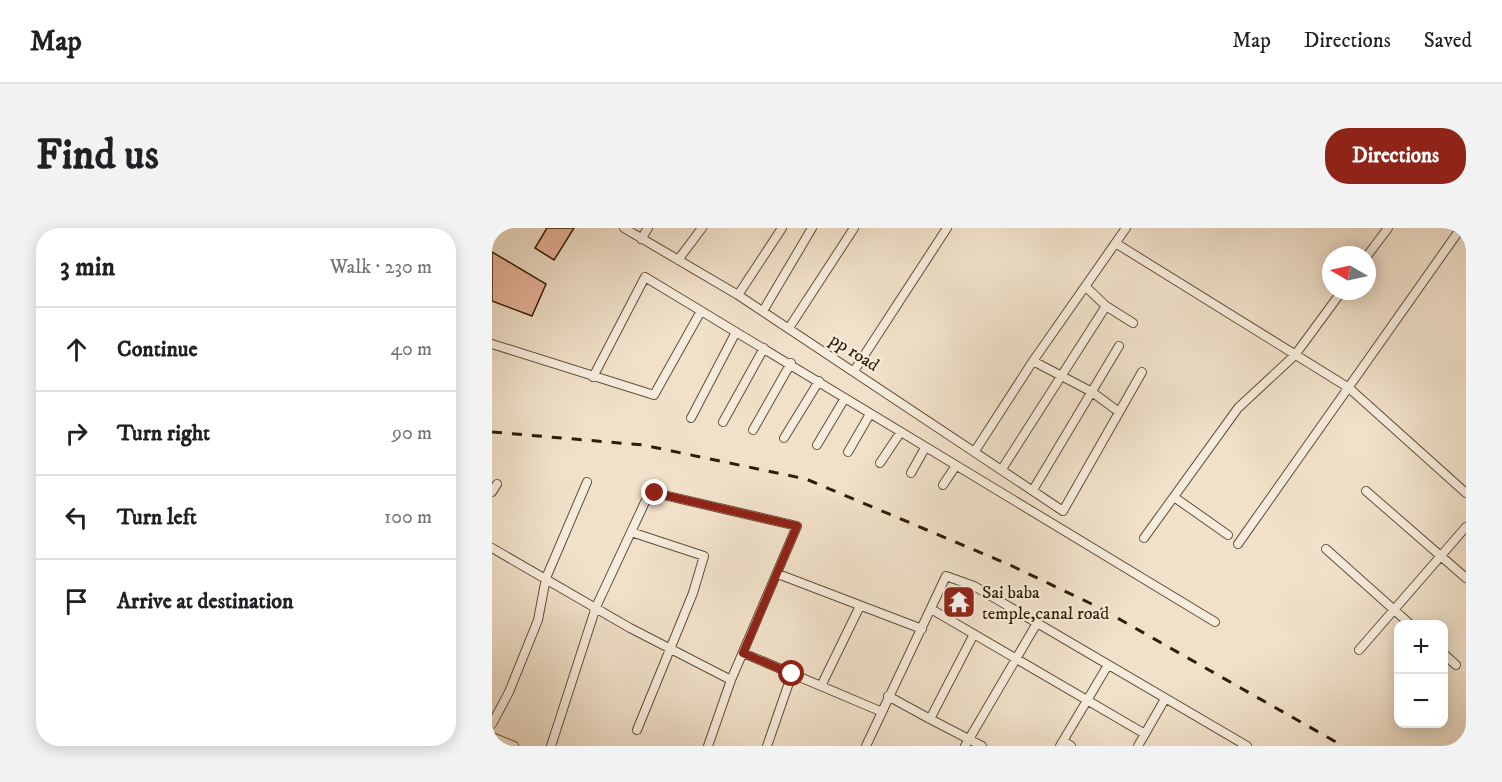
<!DOCTYPE html>
<html lang="en">
<head>
<meta charset="utf-8">
<style>
	:root { --surface:#fff; --page:#f2f2f2; --text:#202124; --muted:#757577; --line:#e0e0e0; --accent:#8f2418 }
	body { margin:0; font-family:"IM FELL DW Pica",serif; background:var(--page); color:var(--text) }
	.controls { position:absolute; right:18px; bottom:18px; display:grid; overflow:hidden; border-radius:12px; box-shadow:0 3px 15px #0003 }
	.controls button { width:54px; height:54px; display:grid; place-items:center; padding:0; border:0; border-bottom:2px solid var(--line); background:var(--surface); color:var(--text); font:30px sans-serif }
	.compass { position:absolute; left:830px; top:18px; width:54px; height:54px; border-radius:50%; background:var(--surface); box-shadow:0 3px 15px #0003; rotate:279deg }
	.stop { position:absolute; width:18px; height:18px; margin:-14px; border:4px solid #8f2418; border-radius:50%; background:#fff }
	.stop.end { background:#8f2418; border-color:#fff; box-shadow:0 2px 6px #0008 }
	.list { margin:0; padding:0; list-style:none }
	h2 { display:flex; justify-content:space-between; align-items:center; height:78px; margin:0; padding:0 24px; font-size:26px }
	h2 small { font-size:20px; font-weight:400; color:var(--muted) }
	.list li { display:grid; grid-template-columns:39px 1fr auto; gap:18px; align-items:center; box-sizing:border-box; height:84px; padding:0 24px; border-top:2px solid var(--line) }
	.list b { display:block; font-size:22px; white-space:nowrap }
	.list em { font-size:20px; font-style:normal; color:var(--muted) }
	.icon { flex:none; width:33px; height:33px; fill:none; stroke:currentColor; stroke-width:2; stroke-linecap:round; stroke-linejoin:round }
	.map { position:relative; flex:none; width:974px; height:518px; overflow:hidden; border-radius:24px }
	header { display:flex; align-items:center; gap:36px; box-sizing:border-box; height:84px; padding:0 30px; background:var(--surface); border-bottom:2px solid var(--line) }
	header strong { font-size:28px }
	nav { display:flex; gap:33px; margin-inline-start:auto; font-size:21px }
	.intro { display:flex; align-items:center; justify-content:space-between; box-sizing:border-box; height:144px; padding:0 36px }
	h1 { margin:0; font-size:42px }
	.button { padding:15px 27px; border-radius:24px; background:var(--accent); color:#fff; font-size:21px; font-weight:700 }
	main { display:flex; gap:36px; padding:0 36px }
	aside { flex:1; background:var(--surface); border-radius:24px; box-shadow:0 3px 15px #0003 }
	.map>svg:first-child { display:block }
</style>
</head>
<body>
<header>
<strong>Map</strong>
<nav><a>Map</a><a>Directions</a><a>Saved</a></nav>
</header>
<div class="intro"><h1>Find us</h1><a class="button">Directions</a></div>
<main>
<aside>
<h2>3 min<small>Walk · 230 m</small></h2>
<ul class="list">
<li><svg class="icon" aria-label="ahead" viewBox="0 0 24 24"><path d="M12 20V5M6 11l6-6 6 6"/></svg><div><b>Continue</b></div><em>40 m</em></li>
<li><svg class="icon" aria-label="right" viewBox="0 0 24 24"><path d="M7 20v-9h11M14 6l5 5-5 5"/></svg><div><b>Turn right</b></div><em>90 m</em></li>
<li><svg class="icon" aria-label="left" viewBox="0 0 24 24"><path d="M17 20v-9H6M10 6l-5 5 5 5"/></svg><div><b>Turn left</b></div><em>100 m</em></li>
<li><svg class="icon" aria-label="arrive" viewBox="0 0 24 24"><path d="M6 21V4h12l-3 4 3 4H6"/></svg><div><b>Arrive at destination</b></div></li>
</ul>
</aside>
<div class="map">
<svg width="974" height="518" viewBox="0 0 974 518">
	<rect width="100%" height="100%" fill="#f1e1ca"/>
	<filter id="stains"><feTurbulence type="fractalNoise" baseFrequency=".00333" numOctaves="4"/><feColorMatrix values="0 0 0 0 .2 0 0 0 0 .09 0 0 0 0 .02 0 0 0 .5 -.17"/></filter>
	<radialGradient id="worn" r=".72"><stop offset=".6" stop-color="#630" stop-opacity="0"/><stop offset="1" stop-color="#630" stop-opacity=".3"/></radialGradient>
	<!-- building -->
	<path fill="#e7b49a" stroke="#311d02" stroke-width="1.5" d="M 55,0 L 82,0 L 62,32 L 43,20 Z
		M 0,24 L 54,56 L 40,88 L 0,73 Z"/>
	<g fill="none" stroke-linecap="round" stroke-linejoin="round">
		<defs>
			<path id="minor" d="M 132,0 L 246,67 L 571,283 L 650,144
				M 149,11 L 156,0
				M 625,16 L 857,160 L 974,265
				M 875,28 L 896,0
				M 186,32 L 210,0
				M 594,59 L 614,78 L 641,95
				M 246,67 L 290,0
				M 271,83 L 320,0
				M 297,100 L 362,0
				M 0,116 L 162,167 L 209,83
				M 541,133 L 600,164 L 627,184
				M 362,143 L 455,0
				M 101,149 L 153,49 L 723,394
				M 199,190 L 244,104
				M 231,194 L 272,120
				M 261,202 L 299,135
				M 292,210 L 327,153
				M 325,217 L 353,170
				M 483,223 L 541,133 L 634,0
				M 356,224 L 378,186
				M 388,235 L 408,205
				M 510,241 L 614,78
				M 419,245 L 433,220
				M 451,257 L 463,239
				M 541,262 L 627,118
				M 874,263 L 974,350
				M 0,264 L 5,256
				M 682,269 L 736,307
				M 139,304 L 212,328 L 201,365 L 145,502
				M 652,310 L 746,180 L 803,127 L 850,63
				M 746,316 L 969,0
				M 0,320 L 138,400 L 239,452
				M 834,321 L 919,397
				M 286,346 L 430,401
				M 439,381 L 653,506
				M 867,422 L 974,299
				M 251,425 L 388,483
				M 952,426 L 964,437
				M 330,456 L 368,378
				M 396,468 L 438,491 L 482,406
				M 438,491 L 490,518
				M 0,496 L 17,464 L 46,392 L 54,350 L 95,254
				M 0,509 L 22,518
				M 571,513 L 579,518
				M 59,518 L 104,379 L 153,274 L 163,265 L 305,298 L 239,452 L 216,518
				M 275,518 L 300,446
				M 374,518 L 454,348 L 482,358 L 755,518
				M 473,518 L 545,395
				M 568,518 L 616,437
				M 646,518 L 673,471"/>
		</defs>
		<!-- minor casing -->
		<use href="#minor" stroke="#614e34" stroke-width="10"/>
		<!-- minor -->
		<use href="#minor" stroke="#f6ecdd" stroke-width="8"/>
		<!-- rail -->
		<path stroke="#311d02" stroke-width="3" stroke-dasharray="10 10" stroke-linecap="butt" d="M 0,204 L 151,217 L 314,251 L 518,337 L 606,379 L 851,518"/>
	</g>
	<g fill="none" stroke-linecap="round" stroke-linejoin="round">
		<!-- route -->
		<path stroke="#8f2418" stroke-width="8" d="M 163,265 L 305,298 L 251,425 L 300,446"/>
	</g>
	<!-- icons -->
	<defs>
		<symbol id="temple-square" viewBox="-11 -11 22 22"><rect x="-9" y="-9" width="18" height="18" rx="4" fill="#8f2418" stroke="#f6ecdd"/><path d="M0-6L5-2H3V0L6.5 2.5H4V6H1.5V3h-3V6H-4V2.5H-6.5L-3 0V-2H-5Z" fill="#fff"/></symbol>
	</defs>
	<g fill-rule="evenodd">
		<use href="#temple-square" x="448" y="355" width="38" height="38"/>
	</g>
	<g text-anchor="middle" stroke-width="4.5" stroke-linejoin="round" paint-order="stroke">
		<!-- street labels -->
		<g font-size="18" fill="#311d02" stroke="#f6ecdd">
			<text transform="translate(363 124) rotate(33)" y="6">pp road</text>
		</g>
		<!-- poi labels -->
		<g font-size="18" fill="#311d02" stroke="#f6ecdd" text-anchor="start">
			<text x="490" y="370">Sai baba<tspan x="490" dy="21">temple,canal road</tspan></text>
		</g>
	</g>
	<rect width="100%" height="100%" filter="url(#stains)"/>
	<rect width="100%" height="100%" fill="url(#worn)"/>
</svg>
<div class="controls">
<button>+</button>
<button>−</button>
</div>
<svg class="compass" viewBox="-18 -18 36 36"><path d="M0-13l5 13h-10z" fill="#e53935"/><path d="M0 13l5-13h-10z" fill="#757577"/></svg>
<div class="stop" style="left:300px;top:446px"></div>
<div class="stop end" style="left:163px;top:265px"></div>
</div>
</main>
</body>
</html>
